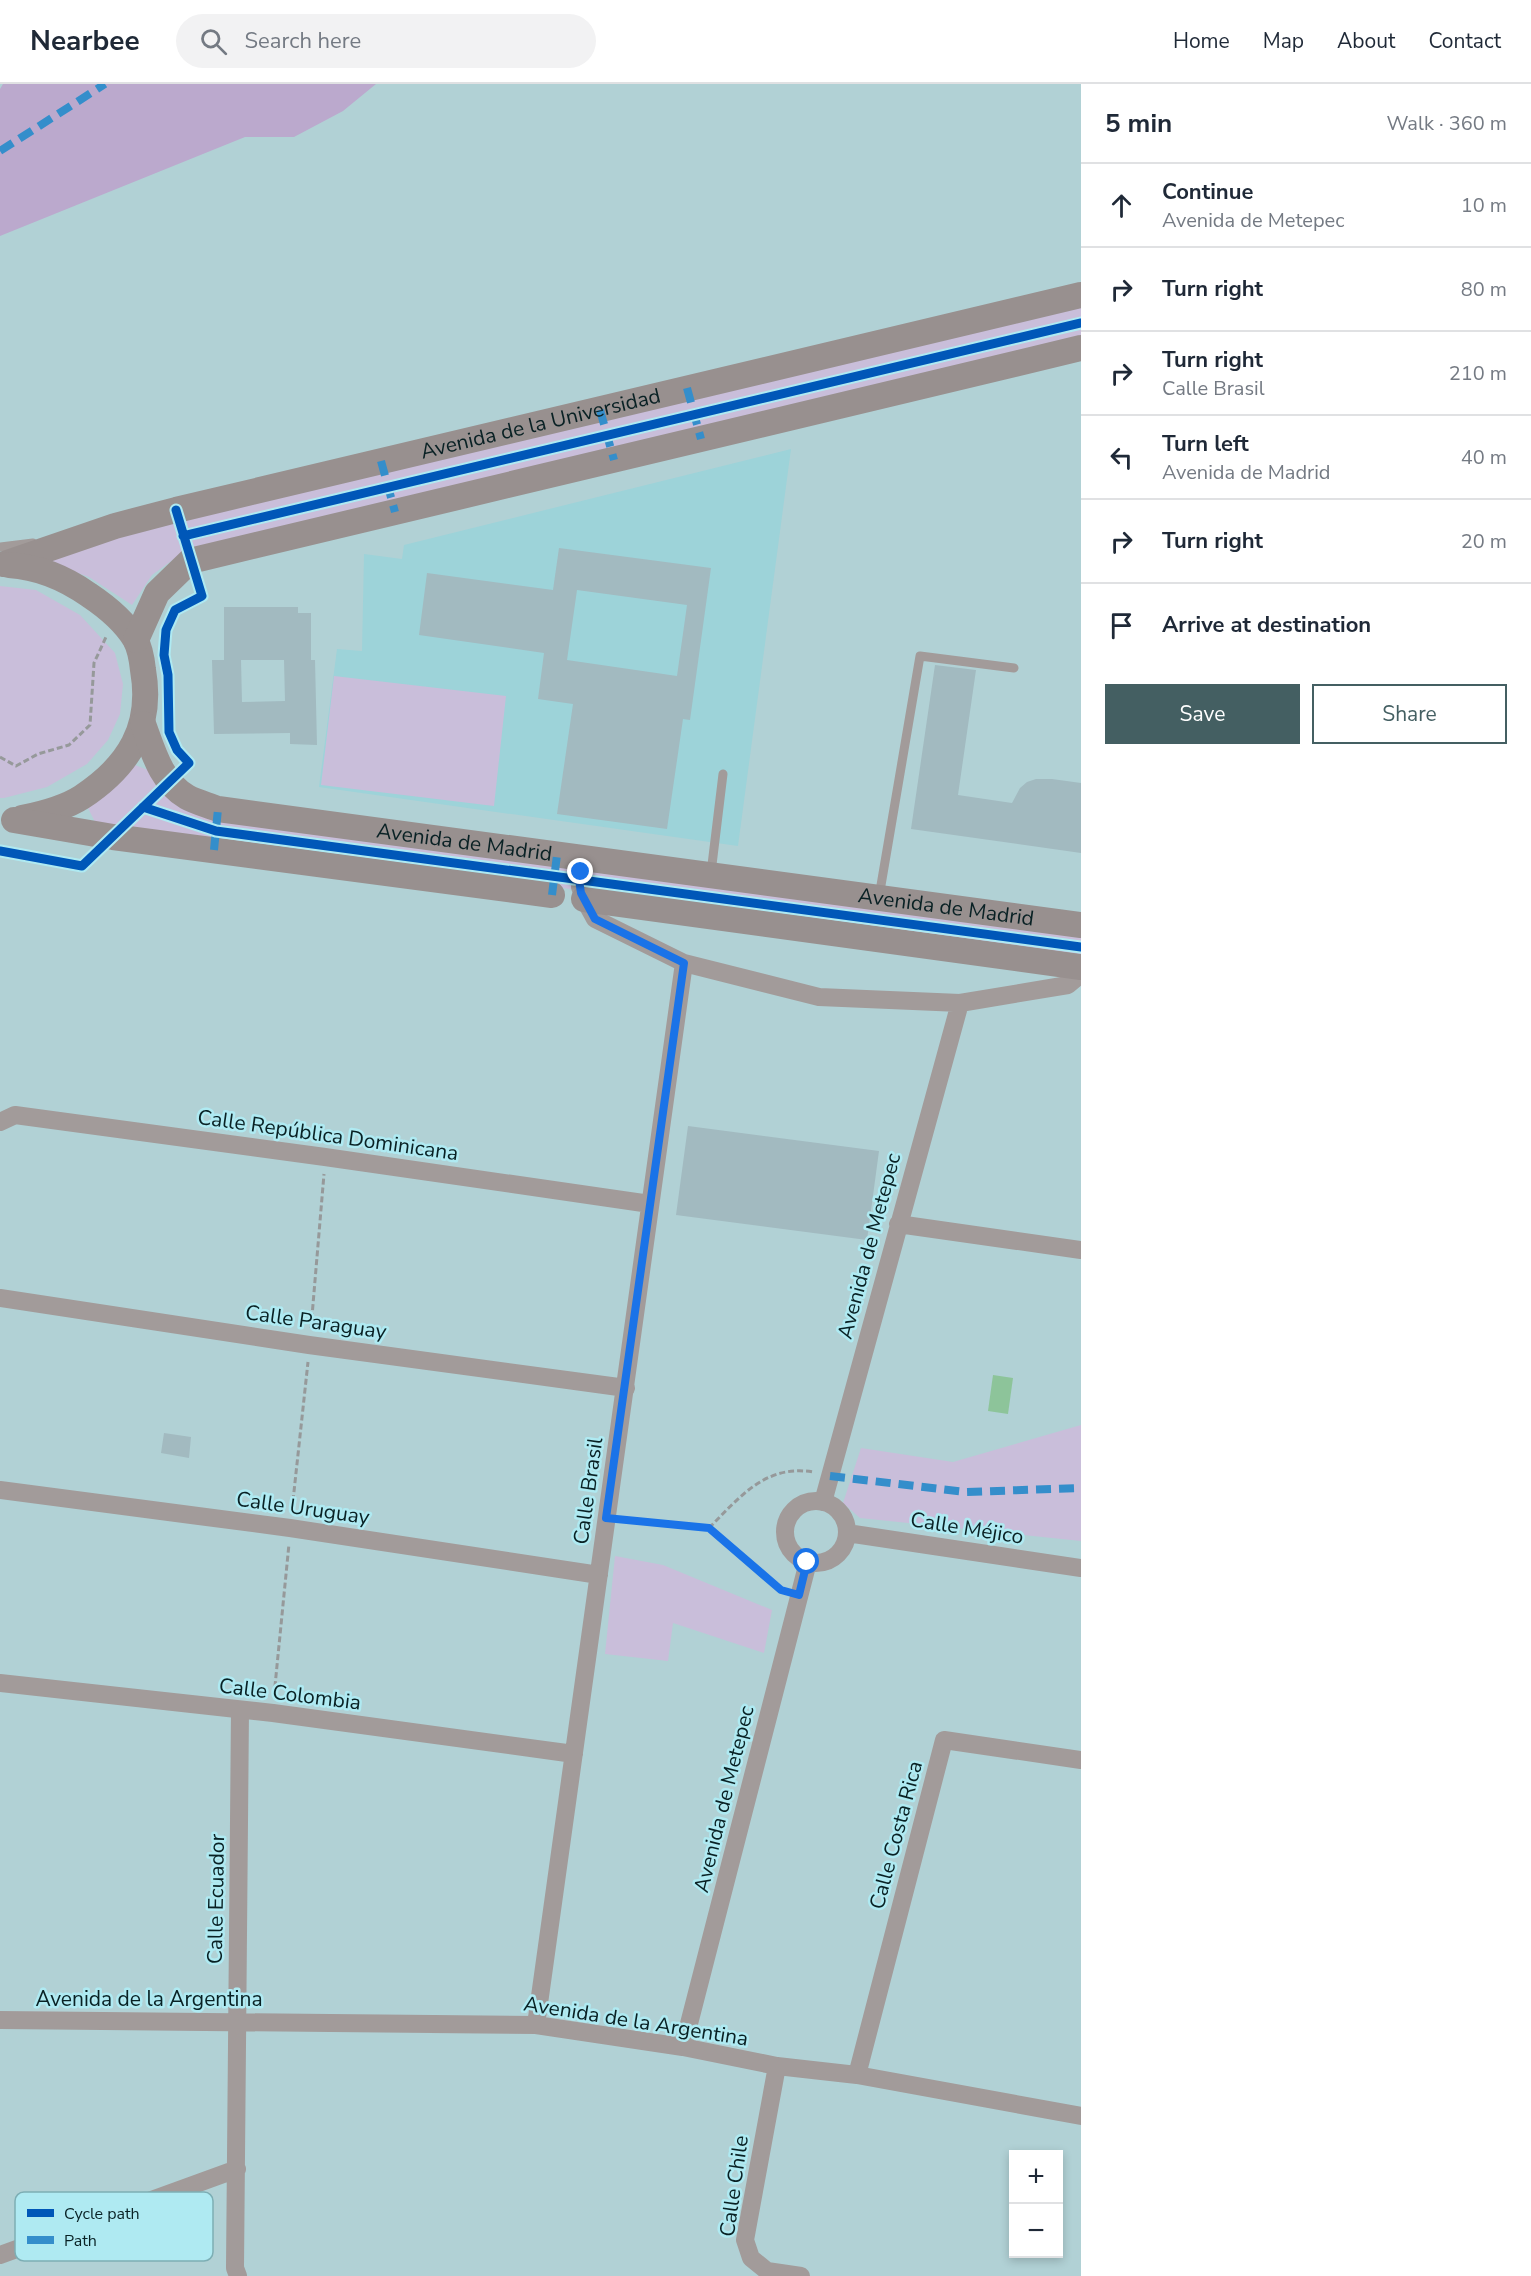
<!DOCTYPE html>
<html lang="en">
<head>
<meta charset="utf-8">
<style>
	:root { --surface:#fff; --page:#f2f2f3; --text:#1f2937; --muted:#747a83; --line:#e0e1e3; --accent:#445f62 }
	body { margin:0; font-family:"Nunito Sans",sans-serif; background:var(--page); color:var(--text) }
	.controls { position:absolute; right:18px; bottom:18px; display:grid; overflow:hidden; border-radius:0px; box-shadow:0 3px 9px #0003 }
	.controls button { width:54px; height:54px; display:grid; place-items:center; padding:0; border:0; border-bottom:2px solid var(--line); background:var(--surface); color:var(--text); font:30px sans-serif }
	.stop { position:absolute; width:18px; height:18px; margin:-14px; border:4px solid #1a73e8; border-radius:50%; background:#fff }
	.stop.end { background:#1a73e8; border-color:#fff; box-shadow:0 2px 6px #0008 }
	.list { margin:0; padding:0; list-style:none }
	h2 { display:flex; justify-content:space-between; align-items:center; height:78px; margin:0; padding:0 24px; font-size:26px }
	h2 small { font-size:20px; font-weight:400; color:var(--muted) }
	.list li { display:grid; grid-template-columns:39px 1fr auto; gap:18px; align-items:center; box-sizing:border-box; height:84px; padding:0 24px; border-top:2px solid var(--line) }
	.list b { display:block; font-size:22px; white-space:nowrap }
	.list p { margin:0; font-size:20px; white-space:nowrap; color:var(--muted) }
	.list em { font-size:20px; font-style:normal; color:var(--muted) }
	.actions { display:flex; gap:12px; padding:18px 24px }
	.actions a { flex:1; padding:14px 0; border:2px solid var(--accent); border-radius:0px; text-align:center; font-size:21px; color:var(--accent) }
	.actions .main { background:var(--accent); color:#fff }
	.icon { flex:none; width:33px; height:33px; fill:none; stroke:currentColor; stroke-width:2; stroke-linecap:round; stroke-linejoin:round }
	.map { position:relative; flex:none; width:1081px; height:2192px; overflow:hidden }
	header { display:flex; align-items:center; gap:36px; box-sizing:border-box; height:84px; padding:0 30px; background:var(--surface); border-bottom:2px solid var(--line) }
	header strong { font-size:28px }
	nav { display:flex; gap:33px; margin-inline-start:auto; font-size:21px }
	.search { width:420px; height:54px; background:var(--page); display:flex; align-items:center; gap:15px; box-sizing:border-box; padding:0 21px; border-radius:33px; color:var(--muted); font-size:22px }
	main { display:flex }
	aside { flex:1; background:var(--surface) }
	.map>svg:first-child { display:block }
</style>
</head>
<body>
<header>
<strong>Nearbee</strong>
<div class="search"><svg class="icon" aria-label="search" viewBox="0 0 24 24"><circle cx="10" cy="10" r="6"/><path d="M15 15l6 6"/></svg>Search here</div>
<nav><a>Home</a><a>Map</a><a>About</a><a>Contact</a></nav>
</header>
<main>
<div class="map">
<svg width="1081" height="2192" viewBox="0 0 1081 2192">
	<rect width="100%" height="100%" fill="#b1d1d5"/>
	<!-- built -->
	<path fill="#9dd3d9" d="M 791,365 L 738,762 L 319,703 L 337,565 L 362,567 L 364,470 L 402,475 L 404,461 Z"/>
	<!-- green -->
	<path fill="#c9beda" d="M 1081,221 L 1081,256 L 174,475 L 152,491 L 132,521 L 89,493 L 33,473 Z
		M 0,502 L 36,506 L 80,531 L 115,569 L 123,600 L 120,630 L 108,656 L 87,680 L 47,703 L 4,714 L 0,714 Z
		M 334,592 L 506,612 L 494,722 L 321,701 Z
		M 135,681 L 148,686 L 168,712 L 1081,851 L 1081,873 L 97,742 L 87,722 Z
		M 1081,1341 L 1081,1457 L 860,1434 L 843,1419 L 861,1364 L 953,1378 Z
		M 615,1472 L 663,1481 L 772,1526 L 764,1569 L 673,1539 L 668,1577 L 605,1570 Z"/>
	<!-- forest -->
	<path fill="#bba9cd" d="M 3,0 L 376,0 L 343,27 L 294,53 L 245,53 L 0,152 L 0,5 Z"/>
	<!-- water -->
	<path fill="#8dc49a" d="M 993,1291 L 1013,1294 L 1008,1330 L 988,1327 Z"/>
	<!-- building -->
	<path fill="#a2bac0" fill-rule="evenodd" d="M 559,464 L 711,484 L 690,636 L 683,635 L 667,745 L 557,730 L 573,620 L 538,615 L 544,569 L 419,551 L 427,489 L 553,506 ZM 577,506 L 687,521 L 677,592 L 567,576 Z
		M 224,523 L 298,523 L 298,529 L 311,529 L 311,576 L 315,576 L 317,661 L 290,660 L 290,649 L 214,650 L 212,576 L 224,576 ZM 241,576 L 284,576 L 285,617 L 242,618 Z
		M 935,581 L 976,586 L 958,711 L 1012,719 L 1020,704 L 1027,698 L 1036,695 L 1052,695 L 1081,699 L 1081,769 L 911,745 Z
		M 688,1042 L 879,1067 L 867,1156 L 676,1131 Z
		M 164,1349 L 191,1353 L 189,1374 L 161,1369 Z"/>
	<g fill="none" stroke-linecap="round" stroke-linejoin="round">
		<!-- path -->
		<path stroke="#96999a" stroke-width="3" stroke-dasharray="6 3" stroke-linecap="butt" d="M 0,673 L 16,682 L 38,670 L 69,661 L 90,641 L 94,579 L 106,553
			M 311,1244 L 324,1090
			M 292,1426 L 308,1278
			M 623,1435 L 709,1444 L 782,1506
			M 709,1444 C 739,1414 765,1380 813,1388
			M 274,1612 L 289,1460"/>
		<!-- lane -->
		<path stroke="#a29b9a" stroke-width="9" d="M 0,463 L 33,459
			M 711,789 L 723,690
			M 879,813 L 920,572 L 1014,584"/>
		<!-- street -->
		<path stroke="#a29b9a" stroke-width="18" d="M 590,775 L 581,787 L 580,803 L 584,815 L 595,835 L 684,879 L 819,913 L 960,919 L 1068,901 L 1081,890
			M 0,1038 L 15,1031 L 325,1073 L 650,1120
			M 898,1140 L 1081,1166
			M 0,1214 L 309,1261 L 626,1304
			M 0,1406 L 290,1444 L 599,1491
			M785 1448a31 31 0 1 1 62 0a31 31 0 1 1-62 0Z
			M 823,1418 L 960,919
			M 847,1449 L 1081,1484
			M 0,1599 L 273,1629 L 574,1670
			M 0,1936 L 536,1941 L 683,1963 L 777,1982 L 857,1991 L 1081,2032
			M 536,1941 L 684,879
			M 683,1963 L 808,1478
			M 777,1982 L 745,2156 L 751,2174 L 767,2187 L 801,2192
			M 857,1991 L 944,1656 L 1081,1676
			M 0,2171 L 237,2085
			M 238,2192 L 235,2184 L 240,1626"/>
		<!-- secondary -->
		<g stroke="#98908f" stroke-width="26">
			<path id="s1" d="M 4,480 L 115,442 L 176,426 L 1081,211"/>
			<path d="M 9,481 C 39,483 65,494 89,511 C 107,523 124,537 135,555 C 140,564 142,576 143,586 C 153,643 129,682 82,713 C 65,724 42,730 22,734"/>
			<path d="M 136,556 L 157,509 L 190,477 L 1081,264"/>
			<path id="s2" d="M 143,640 C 153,667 161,698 187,713 C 196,718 208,721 218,725 L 1081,841"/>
			<path d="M 14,736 L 113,753 L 552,811"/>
			<path d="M 584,815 L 1081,883"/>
		</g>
		<!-- quiet -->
		<path stroke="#348ecb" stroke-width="8" stroke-dasharray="15 8" stroke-linecap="butt" d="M 0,67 L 105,0
			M 687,304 L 701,355
			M 600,326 L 614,376
			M 381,377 L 395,428
			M 214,766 L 218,725
			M 552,811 L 557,771
			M 830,1392 L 966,1408 L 1081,1404"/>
		<defs>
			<path id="cycleway" d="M 183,452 L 1081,239
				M 143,723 L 216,747 L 1081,863
				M 0,767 L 82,782 L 189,679 L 177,666 L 169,648 L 168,591 L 164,571 L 166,546 L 175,526 L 202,512 L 176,426"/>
		</defs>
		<!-- cycleway casing -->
		<use href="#cycleway" stroke="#afeaf2" stroke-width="13"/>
		<!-- cycleway -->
		<use href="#cycleway" stroke="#0057b8" stroke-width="9"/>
	</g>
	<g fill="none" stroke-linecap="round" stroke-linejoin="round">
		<!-- route -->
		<path stroke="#1a73e8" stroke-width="8" d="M 581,788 L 579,796 L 581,809 L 595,835 L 684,879 L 606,1434 L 709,1444 L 781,1506 L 799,1511 L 807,1478"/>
	</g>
	<g text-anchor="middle" stroke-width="5" stroke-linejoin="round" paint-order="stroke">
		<!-- street labels -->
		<g font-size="21" fill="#092124" stroke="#afeaf2">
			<text dy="7" stroke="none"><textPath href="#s1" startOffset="555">Avenida de la Universidad</textPath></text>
			<text dy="7" stroke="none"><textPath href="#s2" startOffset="369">Avenida de Madrid</textPath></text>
			<text dy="7" stroke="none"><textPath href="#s2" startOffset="855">Avenida de Madrid</textPath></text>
			<text transform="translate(328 1051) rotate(8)" y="7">Calle República Dominicana</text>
			<text transform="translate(869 1162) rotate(-75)" y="7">Avenida de Metepec</text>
			<text transform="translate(316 1238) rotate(8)" y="7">Calle Paraguay</text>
			<text transform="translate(588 1407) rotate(-82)" y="7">Calle Brasil</text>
			<text transform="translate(303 1424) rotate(8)" y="7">Calle Uruguay</text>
			<text transform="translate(967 1444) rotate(9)" y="7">Calle Méjico</text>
			<text transform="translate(290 1610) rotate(7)" y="7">Calle Colombia</text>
			<text transform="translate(724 1715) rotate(-76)" y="7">Avenida de Metepec</text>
			<text transform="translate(896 1751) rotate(-75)" y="7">Calle Costa Rica</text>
			<text transform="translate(216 1815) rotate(-89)" y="7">Calle Ecuador</text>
			<text x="149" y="1922">Avenida de la Argentina</text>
			<text transform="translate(636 1937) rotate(9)" y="7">Avenida de la Argentina</text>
			<text transform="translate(734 2102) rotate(-82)" y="7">Calle Chile</text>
		</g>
	</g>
	<!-- legend -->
	<rect x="15" y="2108" width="198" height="69" rx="9" fill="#afeaf2" stroke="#7daeb4" stroke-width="1.5"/>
	<rect x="27" y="2125" width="27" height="8" fill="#0057b8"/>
	<rect x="27" y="2152" width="27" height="8" fill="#348ecb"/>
	<g font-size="16" fill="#092124">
		<text x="64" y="2135">Cycle path</text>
		<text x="64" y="2162">Path</text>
	</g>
</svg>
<div class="controls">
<button>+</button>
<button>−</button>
</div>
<div class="stop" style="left:807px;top:1478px"></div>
<div class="stop end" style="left:581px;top:788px"></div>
</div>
<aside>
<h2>5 min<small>Walk · 360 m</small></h2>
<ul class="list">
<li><svg class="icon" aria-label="ahead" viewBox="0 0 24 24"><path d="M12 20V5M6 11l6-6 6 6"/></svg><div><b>Continue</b><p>Avenida de Metepec</p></div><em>10 m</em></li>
<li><svg class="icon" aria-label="right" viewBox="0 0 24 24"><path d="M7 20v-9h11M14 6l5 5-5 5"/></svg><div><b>Turn right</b></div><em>80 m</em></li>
<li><svg class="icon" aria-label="right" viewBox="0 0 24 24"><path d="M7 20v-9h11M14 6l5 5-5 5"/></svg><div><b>Turn right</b><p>Calle Brasil</p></div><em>210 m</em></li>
<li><svg class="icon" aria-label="left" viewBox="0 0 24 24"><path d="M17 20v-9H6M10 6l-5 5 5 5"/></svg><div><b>Turn left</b><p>Avenida de Madrid</p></div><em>40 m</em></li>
<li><svg class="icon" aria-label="right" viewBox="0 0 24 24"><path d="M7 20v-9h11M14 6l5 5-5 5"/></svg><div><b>Turn right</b></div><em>20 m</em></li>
<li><svg class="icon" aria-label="arrive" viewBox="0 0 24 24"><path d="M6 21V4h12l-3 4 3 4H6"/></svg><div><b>Arrive at destination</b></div></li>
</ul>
<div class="actions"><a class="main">Save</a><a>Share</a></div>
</aside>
</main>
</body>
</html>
